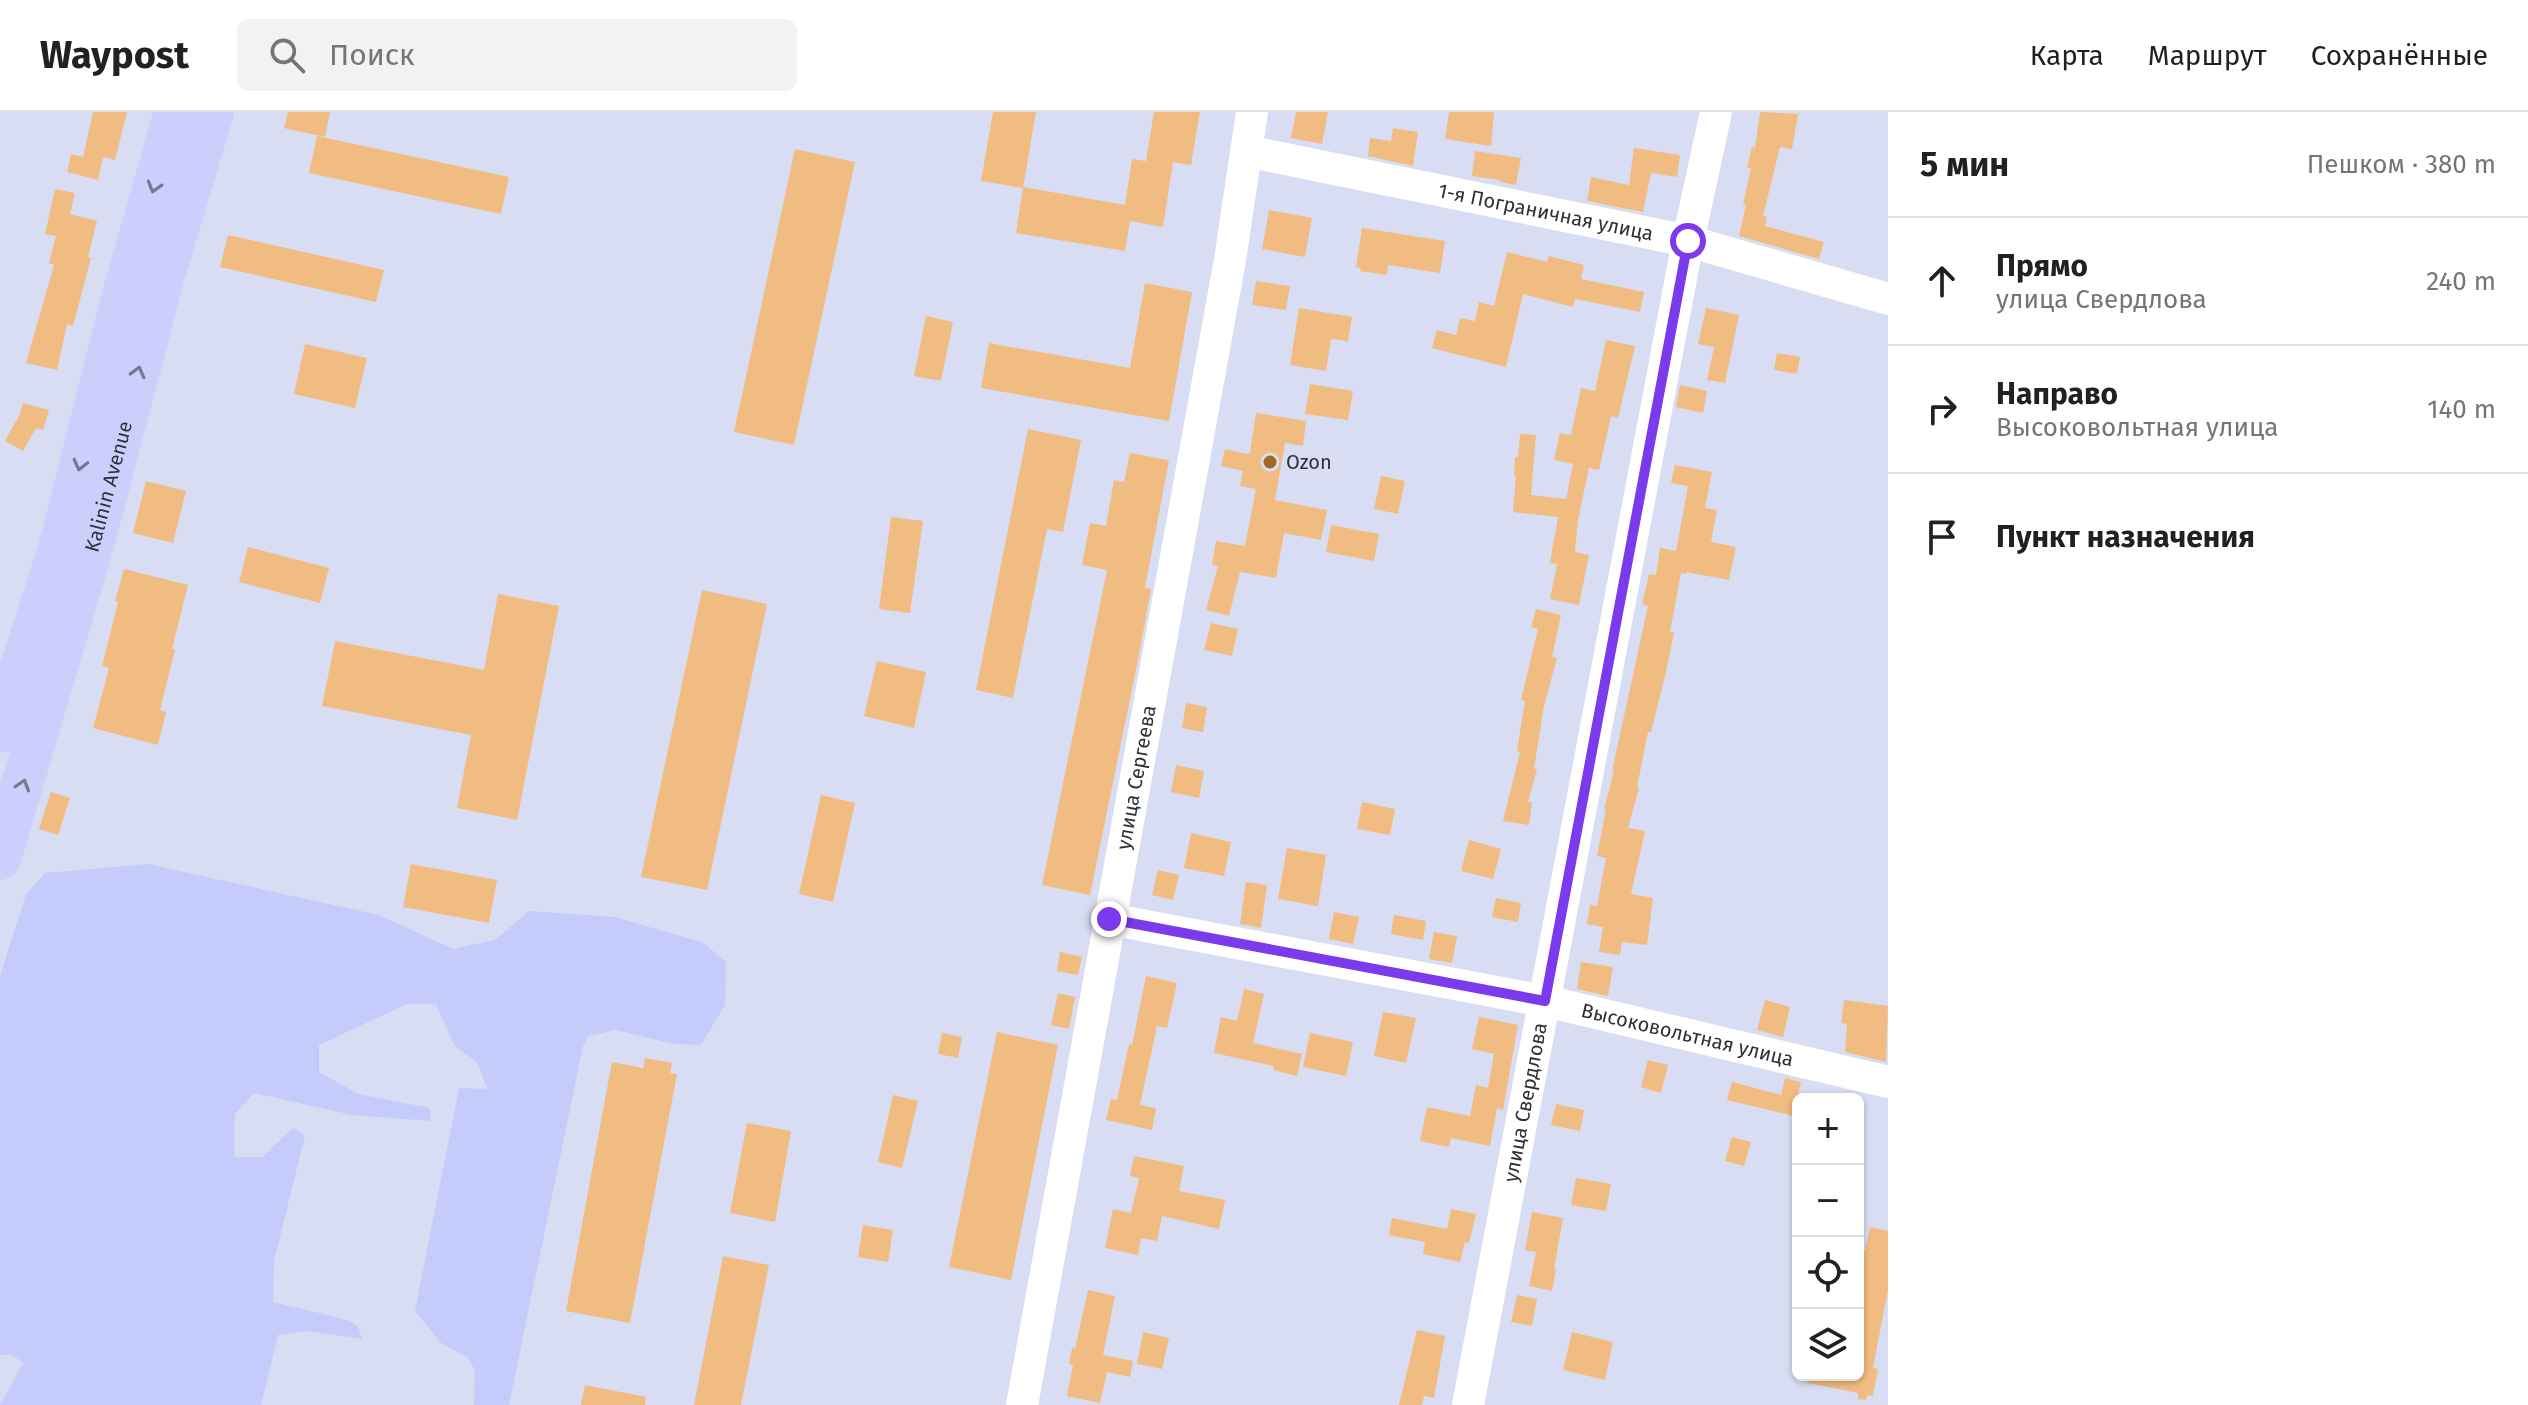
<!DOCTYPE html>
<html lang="ru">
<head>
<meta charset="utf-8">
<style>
	:root { --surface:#fff; --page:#f2f2f2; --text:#202124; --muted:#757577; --line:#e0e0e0 }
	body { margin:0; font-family:"Fira Sans",sans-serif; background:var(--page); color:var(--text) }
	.controls { position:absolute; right:24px; bottom:24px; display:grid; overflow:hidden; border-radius:12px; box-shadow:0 2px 6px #0004 }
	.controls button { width:72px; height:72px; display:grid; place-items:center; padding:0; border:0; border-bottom:2px solid var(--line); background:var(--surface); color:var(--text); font:40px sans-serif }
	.stop { position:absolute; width:24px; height:24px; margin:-18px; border:6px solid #7c3aed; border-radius:50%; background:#fff }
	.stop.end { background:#7c3aed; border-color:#fff; box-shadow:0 2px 8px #0008 }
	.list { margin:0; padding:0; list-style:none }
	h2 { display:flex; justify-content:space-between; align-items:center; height:104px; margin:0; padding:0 32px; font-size:34px }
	h2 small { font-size:26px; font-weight:400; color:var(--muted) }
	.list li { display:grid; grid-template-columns:52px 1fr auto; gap:24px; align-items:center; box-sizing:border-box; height:128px; padding:0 32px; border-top:2px solid var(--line) }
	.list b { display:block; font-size:30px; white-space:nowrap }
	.list p { margin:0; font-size:26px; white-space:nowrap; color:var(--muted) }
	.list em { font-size:26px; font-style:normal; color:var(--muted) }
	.icon { flex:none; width:44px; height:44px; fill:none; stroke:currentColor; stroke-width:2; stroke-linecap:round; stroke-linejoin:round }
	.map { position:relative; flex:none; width:1888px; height:1293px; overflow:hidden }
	header { display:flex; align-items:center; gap:48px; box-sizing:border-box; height:112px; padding:0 40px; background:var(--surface); border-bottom:2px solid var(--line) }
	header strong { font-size:38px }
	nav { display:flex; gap:44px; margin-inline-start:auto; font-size:28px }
	.search { width:560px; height:72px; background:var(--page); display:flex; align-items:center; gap:20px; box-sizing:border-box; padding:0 28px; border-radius:12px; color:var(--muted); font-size:30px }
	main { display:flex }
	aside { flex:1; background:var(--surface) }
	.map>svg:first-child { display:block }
</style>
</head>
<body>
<header>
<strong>Waypost</strong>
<div class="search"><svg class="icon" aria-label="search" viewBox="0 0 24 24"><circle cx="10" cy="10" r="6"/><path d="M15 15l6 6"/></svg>Поиск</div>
<nav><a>Карта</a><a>Маршрут</a><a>Сохранённые</a></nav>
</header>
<main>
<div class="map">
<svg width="1888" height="1293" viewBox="0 0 1888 1293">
	<rect width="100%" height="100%" fill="#d9ddf3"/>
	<!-- green -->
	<path fill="#c5cbfb" d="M 148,752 L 379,803 L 453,837 L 495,828 L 529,799 L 615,805 L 704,831 L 726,850 L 725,893 L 701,933 L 673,932 L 616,918 L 588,924 L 583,934 L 509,1293 L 474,1293 L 475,1258 L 467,1245 L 442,1232 L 415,1199 L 459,976 L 487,977 L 478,951 L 454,933 L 436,892 L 407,892 L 319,933 L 319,960 L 358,982 L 430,996 L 431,1009 L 352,1003 L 254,981 L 235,1002 L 234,1045 L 262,1045 L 294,1015 L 305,1024 L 274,1149 L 273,1190 L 344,1207 L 358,1214 L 362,1227 L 306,1219 L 278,1223 L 261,1293 L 0,1293 L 23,1251 L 12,1243 L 0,1243 L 0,864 L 26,782 L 45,761 Z"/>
	<!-- building -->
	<path fill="#f0bc81" d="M 93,0 L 127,0 L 115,48 L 103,45 L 98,68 L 67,60 L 71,42 L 83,45 Z
		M 288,0 L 330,0 L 325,25 L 284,16 Z
		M 993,0 L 1036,0 L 1023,76 L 981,69 Z
		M 1154,0 L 1200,0 L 1191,53 L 1173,50 L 1163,115 L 1130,109 L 1125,139 L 1016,121 L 1023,75 L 1125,93 L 1132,47 L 1146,49 Z
		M 1296,0 L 1328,0 L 1322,32 L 1291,26 Z
		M 1449,0 L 1494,0 L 1491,34 L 1445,27 Z
		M 1760,0 L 1798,2 L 1792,37 L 1780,35 L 1763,104 L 1767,105 L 1765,114 L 1824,130 L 1819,147 L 1739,124 L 1746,93 L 1743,92 L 1751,56 L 1747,56 L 1752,35 L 1755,36 Z
		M 1393,16 L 1418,20 L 1413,54 L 1368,44 L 1370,26 L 1391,29 Z
		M 317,24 L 509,65 L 501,102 L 309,61 Z
		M 1634,36 L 1680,43 L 1677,65 L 1651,61 L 1643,100 L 1587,89 L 1591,65 L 1629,73 Z
		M 795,37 L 855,50 L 794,333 L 734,320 Z
		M 1475,39 L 1521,46 L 1516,73 L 1500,70 L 1500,68 L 1472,64 Z
		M 55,77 L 75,81 L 70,102 L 97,109 L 88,145 L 91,146 L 73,214 L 67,212 L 57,258 L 26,251 L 54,153 L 49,151 L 56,124 L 45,122 Z
		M 1269,98 L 1312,106 L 1305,145 L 1262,137 Z
		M 1362,116 L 1445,129 L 1440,161 L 1388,153 L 1387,163 L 1360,159 L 1361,156 L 1356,155 Z
		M 228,123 L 384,158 L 376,190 L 220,155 Z
		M 1507,140 L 1547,150 L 1549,144 L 1584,153 L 1581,167 L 1644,180 L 1640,200 L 1575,187 L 1573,195 L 1523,182 L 1506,255 L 1432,236 L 1437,218 L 1456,223 L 1460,206 L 1475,209 L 1479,190 L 1494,194 Z
		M 1256,169 L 1290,174 L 1286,198 L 1252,193 Z
		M 1145,171 L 1192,180 L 1169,309 L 981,276 L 989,231 L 1130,256 Z
		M 1299,196 L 1352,205 L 1348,229 L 1331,227 L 1326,259 L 1290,253 Z
		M 1706,196 L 1739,203 L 1725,271 L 1707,268 L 1714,235 L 1698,232 Z
		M 926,204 L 953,210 L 941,269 L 914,264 Z
		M 1606,228 L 1635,234 L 1618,306 L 1611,304 L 1599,358 L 1589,356 L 1578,408 L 1575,440 L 1589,443 L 1579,493 L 1550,487 L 1557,452 L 1550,451 L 1558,405 L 1513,400 L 1516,363 L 1514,363 L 1515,345 L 1518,345 L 1520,322 L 1536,323 L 1531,383 L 1566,387 L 1573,352 L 1554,348 L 1560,321 L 1571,323 L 1581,276 L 1595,279 Z
		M 305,232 L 367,246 L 355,296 L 294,282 Z
		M 1777,241 L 1800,245 L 1797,262 L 1774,258 Z
		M 1310,272 L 1353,279 L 1348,308 L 1305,302 Z
		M 1680,273 L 1707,279 L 1703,301 L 1676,295 Z
		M 23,291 L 49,298 L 43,318 L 36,316 L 23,339 L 5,329 L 20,302 Z
		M 1256,301 L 1306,309 L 1303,334 L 1285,331 L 1275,388 L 1327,398 L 1321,428 L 1284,421 L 1276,466 L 1240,460 L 1229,504 L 1206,498 L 1218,454 L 1212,453 L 1216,429 L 1245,434 L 1256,377 L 1240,374 L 1243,359 L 1221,354 L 1225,337 L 1246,342 L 1250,341 Z
		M 1028,317 L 1081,328 L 1063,420 L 1047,417 L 1013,586 L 976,578 Z
		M 1130,341 L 1169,348 L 1145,476 L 1151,477 L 1139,543 L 1090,783 L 1042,773 L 1107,458 L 1082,453 L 1090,411 L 1106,414 L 1114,368 L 1124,370 Z
		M 1675,353 L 1712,360 L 1705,396 L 1717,398 L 1711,430 L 1736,435 L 1729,468 L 1686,460 L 1686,462 L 1681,461 L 1670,520 L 1674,520 L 1666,560 L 1651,620 L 1648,620 L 1637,675 L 1639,676 L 1628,716 L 1645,719 L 1631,782 L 1653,786 L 1647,833 L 1622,830 L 1620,843 L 1599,840 L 1603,815 L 1587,812 L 1590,793 L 1597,794 L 1606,746 L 1597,744 L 1606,697 L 1604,697 L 1614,659 L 1612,659 L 1648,494 L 1642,492 L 1649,462 L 1656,463 L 1660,436 L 1676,439 L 1688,374 L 1671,371 Z
		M 1381,364 L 1405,369 L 1398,402 L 1374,397 Z
		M 146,369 L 186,379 L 173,431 L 133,421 Z
		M 891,405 L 923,409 L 910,501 L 879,497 Z
		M 1331,413 L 1379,422 L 1374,449 L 1326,440 Z
		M 248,435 L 329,456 L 320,491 L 239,470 Z
		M 124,457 L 188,473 L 172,537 L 175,538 L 160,598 L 166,600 L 158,633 L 93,616 L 109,556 L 102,554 L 118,490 L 115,489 Z
		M 702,478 L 767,492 L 707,778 L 641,765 Z
		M 498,482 L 559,494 L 517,708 L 457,696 L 471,623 L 322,594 L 335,529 L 484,558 Z
		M 1536,497 L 1561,503 L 1552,545 L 1557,546 L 1544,594 L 1534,656 L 1537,657 L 1528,690 L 1532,690 L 1529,713 L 1503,709 L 1520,640 L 1517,639 L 1525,589 L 1521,588 L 1538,517 L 1531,515 Z
		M 1211,511 L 1238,517 L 1232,544 L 1204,538 Z
		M 877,549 L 926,560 L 914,616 L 864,604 Z
		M 1186,591 L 1207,595 L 1203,620 L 1182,616 Z
		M 1176,653 L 1204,659 L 1199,686 L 1171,680 Z
		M 51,680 L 70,686 L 58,723 L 39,717 Z
		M 821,683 L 855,691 L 833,790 L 799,782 Z
		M 1362,690 L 1395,697 L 1390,723 L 1357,717 Z
		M 1191,721 L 1231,730 L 1224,764 L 1184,756 Z
		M 1469,728 L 1501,737 L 1493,767 L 1461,759 Z
		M 1287,736 L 1326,743 L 1318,794 L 1278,787 Z
		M 411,752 L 497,768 L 489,811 L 403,795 Z
		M 1158,758 L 1179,763 L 1173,788 L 1152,783 Z
		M 1246,770 L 1267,773 L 1261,816 L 1240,812 Z
		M 1496,786 L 1521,791 L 1518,810 L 1492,805 Z
		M 1334,800 L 1359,805 L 1353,832 L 1329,827 Z
		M 1394,803 L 1426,809 L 1423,828 L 1391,822 Z
		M 1434,820 L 1457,824 L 1452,851 L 1429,847 Z
		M 1060,840 L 1082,845 L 1078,863 L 1057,859 Z
		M 1581,850 L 1613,855 L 1608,884 L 1577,877 Z
		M 1146,864 L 1177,871 L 1167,916 L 1157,914 L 1140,993 L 1156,996 L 1152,1018 L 1106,1008 L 1111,987 L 1117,988 L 1129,932 L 1132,933 Z
		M 1244,877 L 1264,882 L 1253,931 L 1302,942 L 1297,964 L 1273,958 L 1274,954 L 1214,941 L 1221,905 L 1237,909 Z
		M 1058,881 L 1075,885 L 1069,917 L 1051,913 Z
		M 1765,888 L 1790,895 L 1783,925 L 1757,918 Z
		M 1844,888 L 1888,894 L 1886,950 L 1845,940 L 1847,912 L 1841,911 Z
		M 1383,900 L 1416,906 L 1406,951 L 1374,944 Z
		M 1479,905 L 1518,913 L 1503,998 L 1497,996 L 1490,1034 L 1451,1026 L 1449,1035 L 1420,1029 L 1427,995 L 1470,1004 L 1476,973 L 1488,976 L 1494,942 L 1472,937 Z
		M 997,920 L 1058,933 L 1011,1168 L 949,1155 Z
		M 942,921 L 962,925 L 958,946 L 938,942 Z
		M 1310,921 L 1353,930 L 1346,964 L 1303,955 Z
		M 645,946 L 672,951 L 670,961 L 677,962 L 630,1211 L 566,1199 L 612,950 L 643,956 Z
		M 1648,948 L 1668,953 L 1661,981 L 1641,975 Z
		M 1785,966 L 1801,970 L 1793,1004 L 1727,988 L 1732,970 L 1781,983 Z
		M 893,983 L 918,989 L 902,1056 L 878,1050 Z
		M 1556,992 L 1584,998 L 1580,1019 L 1551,1013 Z
		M 747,1011 L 791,1019 L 775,1110 L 730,1101 Z
		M 1732,1025 L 1751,1030 L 1744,1054 L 1725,1049 Z
		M 1134,1044 L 1184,1054 L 1179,1079 L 1225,1088 L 1219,1117 L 1162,1104 L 1157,1129 L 1141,1126 L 1138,1143 L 1105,1136 L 1113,1097 L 1131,1101 L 1139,1066 L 1130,1064 Z
		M 1576,1066 L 1611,1072 L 1606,1099 L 1571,1093 Z
		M 1451,1097 L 1476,1102 L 1469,1131 L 1465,1130 L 1460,1150 L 1423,1142 L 1425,1130 L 1389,1123 L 1392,1106 L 1447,1117 Z
		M 1532,1100 L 1563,1106 L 1554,1157 L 1556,1157 L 1552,1179 L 1529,1174 L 1536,1140 L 1525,1138 Z
		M 863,1113 L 893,1118 L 888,1150 L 858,1145 Z
		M 1870,1115 L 1888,1119 L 1888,1178 L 1873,1256 L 1878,1257 L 1873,1284 L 1867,1283 L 1866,1288 L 1858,1287 L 1858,1281 L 1807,1271 L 1808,1263 L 1858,1263 L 1858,1138 L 1865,1139 Z
		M 723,1144 L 769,1153 L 741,1293 L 694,1293 Z
		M 1088,1178 L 1115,1184 L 1103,1243 L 1133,1249 L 1130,1265 L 1107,1260 L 1100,1291 L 1067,1284 L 1073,1253 L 1069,1252 L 1072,1236 L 1075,1237 Z
		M 1517,1183 L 1537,1187 L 1532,1214 L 1511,1210 Z
		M 1417,1218 L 1445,1224 L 1434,1286 L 1424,1284 L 1422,1293 L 1399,1293 Z
		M 1143,1220 L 1169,1226 L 1162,1257 L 1137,1252 Z
		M 1572,1220 L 1613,1230 L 1605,1268 L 1563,1258 Z
		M 585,1273 L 646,1285 L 645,1293 L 581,1293 Z"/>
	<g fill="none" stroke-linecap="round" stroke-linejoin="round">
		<!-- minor -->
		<g stroke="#fff" stroke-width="32">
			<path id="s1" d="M 1246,39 L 1688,129 L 1888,187"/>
			<path id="s2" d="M 1109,807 L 1545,889 L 1888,970"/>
			<path id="s3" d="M 1022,1293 L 1230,148 L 1252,0"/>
			<path id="s4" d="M 1468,1293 L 1688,129 L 1716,0"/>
		</g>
		<!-- major -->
		<g stroke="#cbcffc" stroke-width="42">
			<path d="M 0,620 L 59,437 L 123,183 L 175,0"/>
			<path id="s5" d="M 0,747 L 93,433 L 164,164 L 213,0"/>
		</g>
	</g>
	<!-- one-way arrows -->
	<defs><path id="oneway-chevron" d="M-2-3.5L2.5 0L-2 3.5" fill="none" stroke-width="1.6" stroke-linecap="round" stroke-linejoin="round" transform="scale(2)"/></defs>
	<g stroke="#757890">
		<use href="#oneway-chevron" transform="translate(154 75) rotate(106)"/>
		<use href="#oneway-chevron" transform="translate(138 260) rotate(-75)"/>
		<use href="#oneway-chevron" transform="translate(80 353) rotate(104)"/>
		<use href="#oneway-chevron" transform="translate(23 673) rotate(-73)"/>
	</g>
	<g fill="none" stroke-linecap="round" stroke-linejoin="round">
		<!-- route -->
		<path stroke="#7c3aed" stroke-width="10" d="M 1109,807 L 1545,889 L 1688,129"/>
	</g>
	<!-- markers -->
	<circle fill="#a06a24" stroke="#d9ddf3" stroke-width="3" cx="1270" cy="350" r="8"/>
	<g text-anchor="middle" stroke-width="7" stroke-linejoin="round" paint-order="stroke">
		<!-- street labels -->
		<g font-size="20" fill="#2e3038" stroke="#d9ddf3">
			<text dy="7" stroke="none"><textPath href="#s1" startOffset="306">1-я Пограничная улица</textPath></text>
			<text dy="7" stroke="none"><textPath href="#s5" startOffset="388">Kalinin Avenue</textPath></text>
			<text dy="7" stroke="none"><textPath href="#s3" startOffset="638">улица Сергеева</textPath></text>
			<text dy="7" stroke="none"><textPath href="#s2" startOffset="590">Высоковольтная улица</textPath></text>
			<text dy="7" stroke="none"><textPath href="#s4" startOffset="308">улица Свердлова</textPath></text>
		</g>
		<!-- poi labels -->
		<g font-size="20" fill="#2e3038" stroke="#d9ddf3" text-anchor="start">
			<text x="1286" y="357">Ozon</text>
		</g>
	</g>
</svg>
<div class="controls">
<button>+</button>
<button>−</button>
<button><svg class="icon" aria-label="locate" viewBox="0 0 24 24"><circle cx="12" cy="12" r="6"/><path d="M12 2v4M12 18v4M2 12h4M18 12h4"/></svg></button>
<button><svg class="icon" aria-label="layers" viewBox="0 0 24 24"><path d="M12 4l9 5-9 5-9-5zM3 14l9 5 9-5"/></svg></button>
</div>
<div class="stop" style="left:1688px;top:129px"></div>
<div class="stop end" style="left:1109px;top:807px"></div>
</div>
<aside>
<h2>5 мин<small>Пешком · 380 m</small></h2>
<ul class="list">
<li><svg class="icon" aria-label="ahead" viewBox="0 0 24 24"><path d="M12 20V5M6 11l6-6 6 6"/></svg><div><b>Прямо</b><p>улица Свердлова</p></div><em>240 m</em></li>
<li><svg class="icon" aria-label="right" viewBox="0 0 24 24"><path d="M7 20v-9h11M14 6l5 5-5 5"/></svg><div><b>Направо</b><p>Высоковольтная улица</p></div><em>140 m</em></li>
<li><svg class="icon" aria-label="arrive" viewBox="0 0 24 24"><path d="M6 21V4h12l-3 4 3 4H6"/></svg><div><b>Пункт назначения</b></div></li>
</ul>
</aside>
</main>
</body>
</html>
